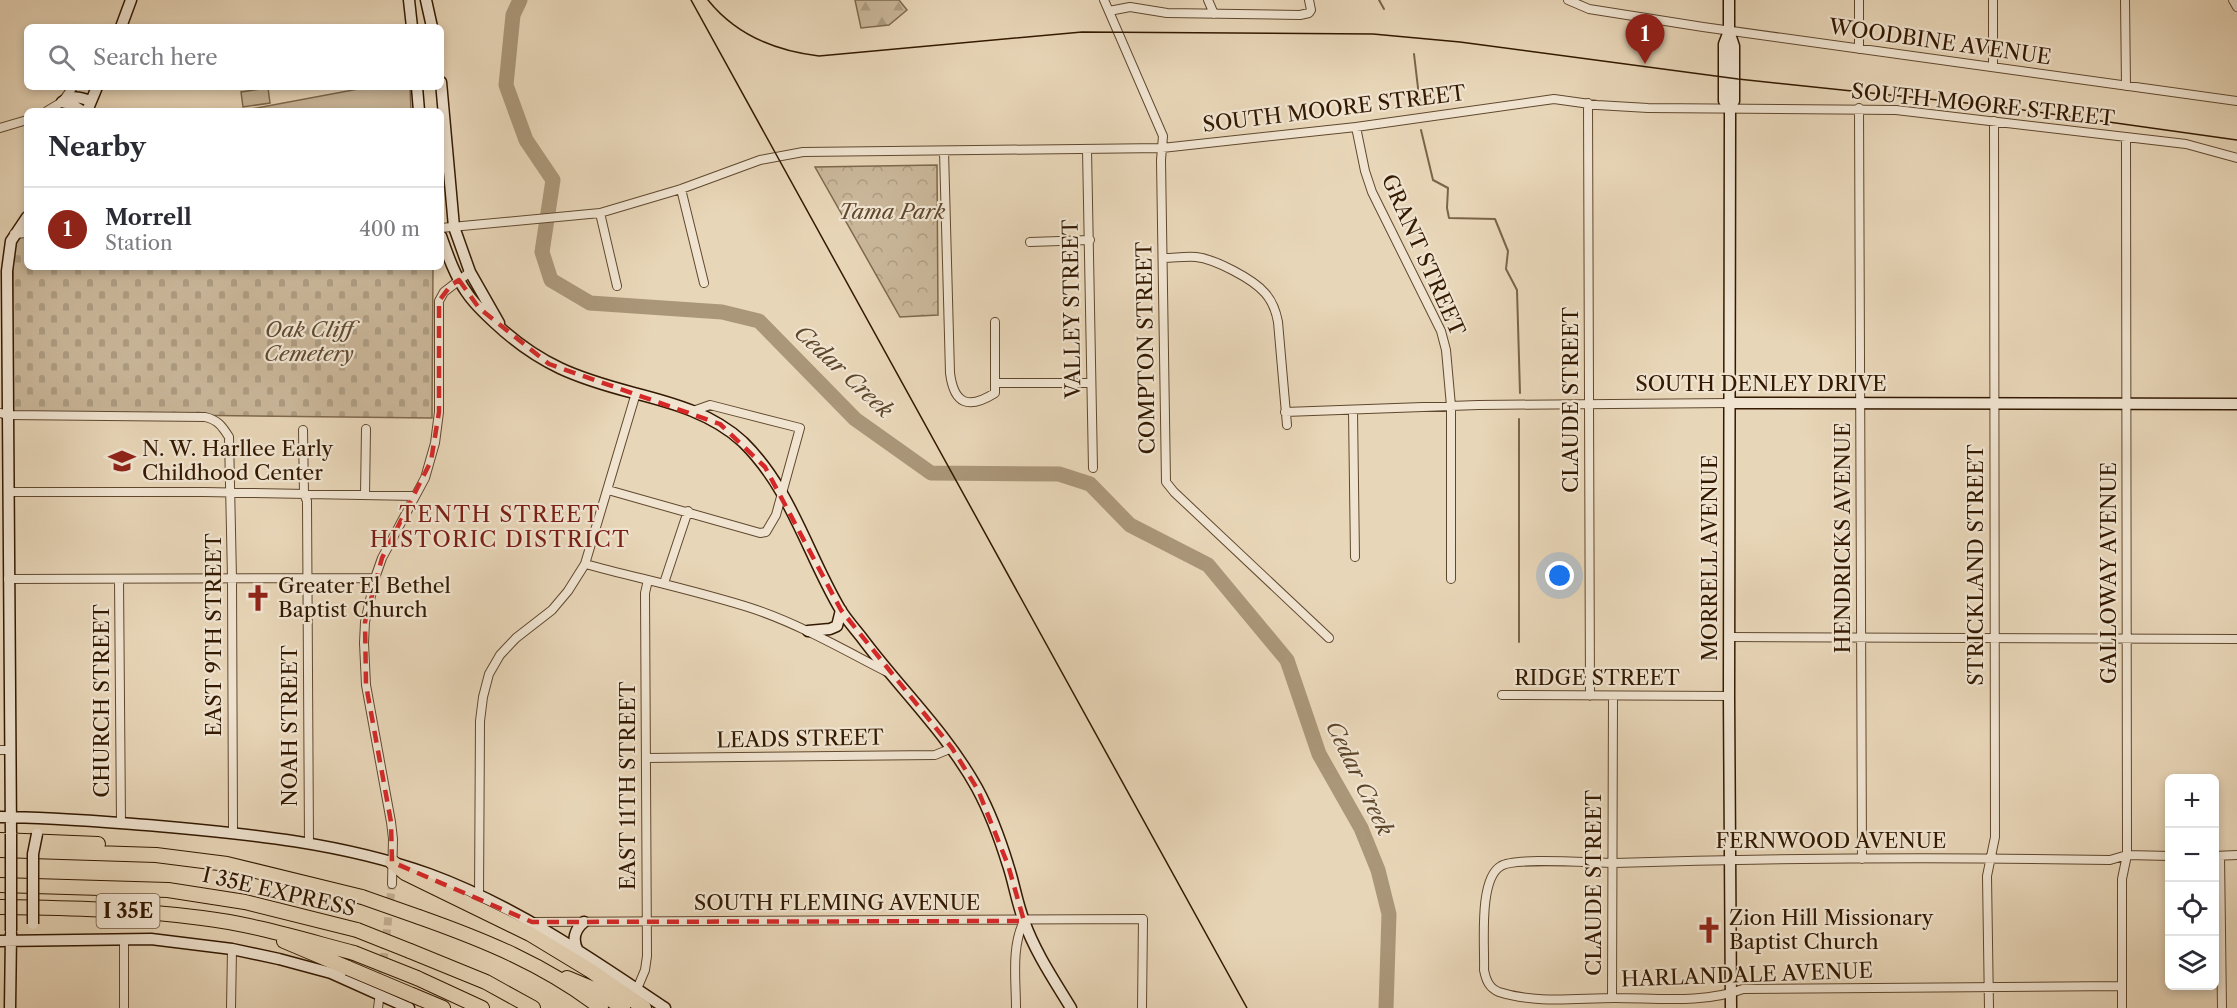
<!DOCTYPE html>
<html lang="en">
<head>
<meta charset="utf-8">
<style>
	:root { --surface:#fff; --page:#f2f2f3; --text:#2b2b33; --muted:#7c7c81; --line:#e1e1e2; --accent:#8f2418 }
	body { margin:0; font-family:"Libre Caslon Text",serif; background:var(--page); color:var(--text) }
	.controls { position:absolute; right:18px; bottom:18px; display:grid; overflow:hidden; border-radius:9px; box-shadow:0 3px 9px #0003 }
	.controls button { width:54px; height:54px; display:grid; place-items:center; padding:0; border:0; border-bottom:2px solid var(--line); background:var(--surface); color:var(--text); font:30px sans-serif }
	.you { position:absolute; left:1560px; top:576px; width:21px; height:21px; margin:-15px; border:4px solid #fff; border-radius:50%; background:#1a73e8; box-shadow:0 0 0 9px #1a73e833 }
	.badge { display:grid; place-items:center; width:39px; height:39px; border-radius:50%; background:var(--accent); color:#fff; font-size:20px; font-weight:700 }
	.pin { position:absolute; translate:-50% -50px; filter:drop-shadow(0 2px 3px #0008) }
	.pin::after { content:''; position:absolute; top:32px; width:21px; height:18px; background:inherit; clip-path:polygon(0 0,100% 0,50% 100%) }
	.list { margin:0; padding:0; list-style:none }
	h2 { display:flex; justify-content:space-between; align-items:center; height:78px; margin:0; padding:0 24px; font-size:26px }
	h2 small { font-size:20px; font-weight:400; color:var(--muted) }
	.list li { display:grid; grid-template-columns:39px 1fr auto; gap:18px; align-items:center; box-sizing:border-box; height:84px; padding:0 24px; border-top:2px solid var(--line) }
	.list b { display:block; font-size:22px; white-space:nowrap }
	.list p { margin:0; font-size:20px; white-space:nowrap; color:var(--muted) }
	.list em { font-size:20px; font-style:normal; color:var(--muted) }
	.icon { flex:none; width:33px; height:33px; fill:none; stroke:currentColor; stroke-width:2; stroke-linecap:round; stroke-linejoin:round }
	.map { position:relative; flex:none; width:2237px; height:1008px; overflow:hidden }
	.search { position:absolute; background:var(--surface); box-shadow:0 3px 9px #0003; left:24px; top:24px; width:420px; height:66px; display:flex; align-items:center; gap:15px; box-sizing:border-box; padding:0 21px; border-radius:9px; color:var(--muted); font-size:22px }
	.panel { position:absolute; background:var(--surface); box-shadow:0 3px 9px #0003; left:24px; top:108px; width:420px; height:162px; border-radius:9px }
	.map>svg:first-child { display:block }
</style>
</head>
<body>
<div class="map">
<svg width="2237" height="1008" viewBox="0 0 2237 1008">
	<defs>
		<pattern id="forest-firs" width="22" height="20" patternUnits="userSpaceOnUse" patternTransform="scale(1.5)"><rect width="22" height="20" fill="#c9b699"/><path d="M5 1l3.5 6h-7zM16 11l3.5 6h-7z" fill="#ad9c82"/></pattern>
		<pattern id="cemetery-stones" width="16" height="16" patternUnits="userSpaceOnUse" patternTransform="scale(1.5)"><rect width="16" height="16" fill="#c9b699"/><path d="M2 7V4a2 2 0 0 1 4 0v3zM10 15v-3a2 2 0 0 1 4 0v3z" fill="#ad9c82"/></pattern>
		<pattern id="park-crowns" width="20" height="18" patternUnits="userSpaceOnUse" patternTransform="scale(1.5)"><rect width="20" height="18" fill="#c9b699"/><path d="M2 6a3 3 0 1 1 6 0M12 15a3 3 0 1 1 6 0" fill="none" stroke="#ad9c82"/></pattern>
	</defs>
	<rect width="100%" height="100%" fill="#e8d6b8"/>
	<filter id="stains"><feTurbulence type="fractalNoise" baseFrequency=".00333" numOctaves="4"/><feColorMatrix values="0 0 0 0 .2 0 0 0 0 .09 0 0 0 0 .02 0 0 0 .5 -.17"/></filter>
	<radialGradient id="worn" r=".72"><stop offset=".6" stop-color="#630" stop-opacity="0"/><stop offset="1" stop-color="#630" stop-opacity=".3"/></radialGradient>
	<!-- grass -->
	<path fill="#c9b699" stroke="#7e684c" stroke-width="1.5" d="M 369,87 L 410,87 L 411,111 L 240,111 Z
		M 268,88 L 270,103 L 243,107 L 241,92 Z"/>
	<!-- forest -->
	<path fill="url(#forest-firs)" stroke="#7e684c" stroke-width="1.5" d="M 855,0 L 899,0 L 907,10 L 889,25 L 861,28 Z"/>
	<!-- cemetery -->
	<path fill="url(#cemetery-stones)" stroke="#7e684c" stroke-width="1.5" d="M 13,229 L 27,229 L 27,267 L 433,267 L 432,418 L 12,413 Z"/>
	<!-- park -->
	<path fill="url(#park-crowns)" stroke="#7e684c" stroke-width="1.5" d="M 937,165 L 938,315 L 900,317 L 815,167 Z"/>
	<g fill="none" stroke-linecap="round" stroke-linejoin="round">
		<!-- stream -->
		<path stroke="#7a6449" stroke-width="2" d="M 1379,0 L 1384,9
			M 1414,54 L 1420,105
			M 1421,130 L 1433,180 L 1448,188 L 1447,208 L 1449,218 L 1495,219 L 1508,251 L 1506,269 L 1517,290 L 1520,393
			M 1519,642 L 1519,419"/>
		<!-- river -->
		<path stroke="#aa9679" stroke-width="15" d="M 520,0 L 513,15 L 506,85 L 526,140 L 553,180 L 542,252 L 551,280 L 590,303 L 722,312 L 759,321 L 855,419 L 931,473 L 1059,474 L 1090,484 L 1130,525 L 1208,565 L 1287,660 L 1319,754 L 1361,828 L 1378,870 L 1389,914 L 1386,1008"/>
		<!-- street-tunnel -->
		<path stroke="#c4b093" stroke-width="8" stroke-dasharray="8 4" stroke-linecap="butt" d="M 381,985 L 392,884"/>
		<defs>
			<path id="street" d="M 1104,0 L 1163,136 L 1161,160 L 1166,482 L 1174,492 L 1329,638
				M 1208,0 L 1214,14
				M 1568,0 L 1589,9 L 1703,27 L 2237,101
				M 1859,0 L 1859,49
				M 1993,0 L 1993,67
				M 2125,0 L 2126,86
				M 2233,0 L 2237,7
				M 1109,11 L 1130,7 L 1167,13 L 1300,15 L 1309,13 L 1311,10 L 1309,0
				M 1588,103 L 1590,696
				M 1859,108 L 1862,859
				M 47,111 L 62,102 L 73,87
				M 1356,127 L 1365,171 L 1372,192 L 1441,331 L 1446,350 L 1451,406 L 1451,579
				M 0,128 L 27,120
				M 1087,149 L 1093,468
				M 944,151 L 950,373 C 954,404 968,410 995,393 L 995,322
				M 681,189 L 704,283
				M 600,213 L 617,286
				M 441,228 L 600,213 L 681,189 L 760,160 L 803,152 L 1162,148 L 1356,127 L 1554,99 L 1597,105 L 1648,108 L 1896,110 L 2186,144 L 2237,158
				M 14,234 L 27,233
				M 1030,242 L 1090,240
				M 1164,258 C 1174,258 1186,256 1196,257 C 1215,259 1253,279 1265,293 C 1273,302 1276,311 1278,322 L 1287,425
				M 996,383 L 1091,383
				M 1353,411 L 1355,557
				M 1285,412 L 1478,405 L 1730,403
				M 0,413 L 8,415 L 205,417 C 218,420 222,426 229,437 L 232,578 L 233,832
				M 303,430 L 304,494 L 307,501 L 309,844
				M 608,490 L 760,533 L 766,532 L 776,515 L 800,428 L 710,405 L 693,411
				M 8,492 L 204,492 L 415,496
				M 365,495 L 366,429
				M 585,564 C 641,579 698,591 754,609 C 801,625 844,650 887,672
				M 8,579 L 375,578
				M 119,579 L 121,823
				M 664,583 L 688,511
				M 1729,637 L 2237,639
				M 1502,695 L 1729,696
				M 0,750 L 9,750
				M 646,758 L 935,755 L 952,748
				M 2214,856 L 2237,855
				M 2220,856 L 2222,1008
				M 392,884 L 393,839 L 391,822 L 366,685 L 364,643 L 365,622 L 375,578 L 382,558 L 425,478 L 435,443 L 439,412 L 439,301 L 444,292 L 470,272
				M 479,897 L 480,721 L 483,697 L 489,674 L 500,655 L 516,638 L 552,610 L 568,591 L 585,564 L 636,393
				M 532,922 L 1143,919 L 1142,1008
				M 124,939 L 124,1008
				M 2122,986 L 1743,989 C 1703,1004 1657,998 1615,998 C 1577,998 1536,1004 1499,992 C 1489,988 1486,980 1484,970 C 1485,946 1478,879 1501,866 C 1515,857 1592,863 1614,863 C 1779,858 1944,857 2110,860 L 2127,855 L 2170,856
				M 637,989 L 645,970 L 647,956 L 645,593 L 648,580
				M 1612,998 L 1613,696
				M 231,1008 L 232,949
				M 378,1008 L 380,992
				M 1016,1008 C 1016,980 1011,947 1024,921
				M 1989,1008 L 1987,876 L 1995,837 L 1994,121
				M 2122,1008 L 2122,879 L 2127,855 L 2126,137"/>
			<path id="secondary" d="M 409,0 L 412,27
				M 426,0 L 432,27
				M 1729,0 L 1729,31 L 1734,46 L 1734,101 L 1730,108 L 1730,117 L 1729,696 L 1731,1008
				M 121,27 L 131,0
				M 1729,31 L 1724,44 L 1724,101 L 1730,108
				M 441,82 L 454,227 L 470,272 L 499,323
				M 417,87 L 419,111
				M 62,102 C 73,95 79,97 91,101
				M 62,102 L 71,104 L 82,111
				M 87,111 L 97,87
				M 441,236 C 448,256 455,276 467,293 C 475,305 485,314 496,324 C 540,365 577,378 634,393 C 673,403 713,414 743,442 C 791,489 807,553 840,609 C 846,619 855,629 862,638 C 900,689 946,732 977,788 C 990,812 1000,839 1008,865 C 1014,883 1017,903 1024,921 C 1035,952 1054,980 1071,1008
				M 1730,403 L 2237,404
				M 808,631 L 830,629 L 837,626 L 841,610
				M 0,817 C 53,817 105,822 158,826 C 250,834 342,843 429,874 C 514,905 591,958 665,1008
				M 11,834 L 7,271 L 11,241 L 27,217
				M 0,941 L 151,939 L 232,949 L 279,959 L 331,973 L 409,1008
				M 578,951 C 572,940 574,930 584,922
				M 10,1008 L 11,934"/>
			<path id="highway" d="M 0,840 L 98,844
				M 0,850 L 156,855 L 227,864 L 362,897
				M 392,862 L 405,873 L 530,934 L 591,971 L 644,1008
				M 0,885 L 168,890 L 245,902 L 357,930
				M 0,907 C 67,908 135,909 202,918 C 253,924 304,940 354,953
				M 419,917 C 484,940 546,965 601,1008
				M 284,941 L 348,968
				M 410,951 L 486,982 L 533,1008
				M 417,978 L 482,1008
				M 567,978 L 598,991 L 623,1008
				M 412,995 L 443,1008"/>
		</defs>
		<!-- street casing -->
		<use href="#street" stroke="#60482e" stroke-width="10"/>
		<!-- secondary casing -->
		<use href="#secondary" stroke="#331900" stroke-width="13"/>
		<!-- highway casing -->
		<use href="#highway" stroke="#331900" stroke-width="16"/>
		<!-- street -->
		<use href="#street" stroke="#f0e4d1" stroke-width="8"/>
		<!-- secondary -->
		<use href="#secondary" stroke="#f0e4d1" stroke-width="10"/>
		<!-- highway -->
		<use href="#highway" stroke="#e8d6b8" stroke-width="14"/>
		<!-- tram -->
		<path stroke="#331900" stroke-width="1.5" d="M 691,0 L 1247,1008
			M 708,0 C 736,35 776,51 819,56 L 1082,32 L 1373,34 L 1460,42 L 1738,79 L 1995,106 L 2237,140"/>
		<defs>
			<path id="secondary-bridge" d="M 33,924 L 33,854 L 37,834
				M 11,931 L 11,834"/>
			<path id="highway-bridge" d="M 362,897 L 419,917
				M 357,930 L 410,951
				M 354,953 L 417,978
				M 348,968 L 412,995"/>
		</defs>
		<!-- secondary-bridge casing -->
		<use href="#secondary-bridge" stroke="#331900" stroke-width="13" stroke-linecap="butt"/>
		<!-- highway-bridge casing -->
		<use href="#highway-bridge" stroke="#331900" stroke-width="16" stroke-linecap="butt"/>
		<!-- secondary-bridge -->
		<use href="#secondary-bridge" stroke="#f0e4d1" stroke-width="10"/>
		<!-- highway-bridge -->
		<use href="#highway-bridge" stroke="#e8d6b8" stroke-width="14"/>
	</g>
	<!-- marked area -->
	<path fill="none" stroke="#d62828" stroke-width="4.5" stroke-dasharray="12 8" stroke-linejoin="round" d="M 459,280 L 479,308 L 549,364 L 720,424 L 765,467 L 841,610 L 952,748 L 978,790 L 1008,865 L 1024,921 L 532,922 L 392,862 L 391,822 L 366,685 L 365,622 L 382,558 L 431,461 L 439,412 L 439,301 L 451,285 Z"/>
	<!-- icons -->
	<defs>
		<symbol id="school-bare" viewBox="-9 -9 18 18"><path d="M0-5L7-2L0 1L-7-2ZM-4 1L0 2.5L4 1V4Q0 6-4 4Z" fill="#8f2418" stroke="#f0e4d1" stroke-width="2.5" paint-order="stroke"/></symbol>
		<symbol id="church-bare" viewBox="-9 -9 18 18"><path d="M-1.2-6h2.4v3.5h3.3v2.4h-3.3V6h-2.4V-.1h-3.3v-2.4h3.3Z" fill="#8f2418" stroke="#f0e4d1" stroke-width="2.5" paint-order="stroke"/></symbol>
	</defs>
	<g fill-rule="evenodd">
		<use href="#school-bare" x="103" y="442" width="38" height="38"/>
		<use href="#church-bare" x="239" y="579" width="38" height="38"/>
		<use href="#church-bare" x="1690" y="911" width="38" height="38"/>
	</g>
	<g text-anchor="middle" stroke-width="4.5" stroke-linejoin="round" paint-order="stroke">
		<!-- shield labels -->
		<rect fill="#f0e4d1" stroke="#6c563f" stroke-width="1.5" x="96.5" y="894" width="63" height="34" rx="4.5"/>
		<g font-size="20" font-weight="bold" fill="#331900">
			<text x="128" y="918">I 35E</text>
		</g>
		<!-- street labels -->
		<g font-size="21" fill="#331900" stroke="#f0e4d1">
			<text transform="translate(1940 42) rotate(8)" y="7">WOODBINE AVENUE</text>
			<text transform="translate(1983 105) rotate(6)" y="7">SOUTH MOORE STREET</text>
			<text transform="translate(1334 109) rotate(-7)" y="7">SOUTH MOORE STREET</text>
			<text transform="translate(1423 255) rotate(66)" y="7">GRANT STREET</text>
			<text transform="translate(1072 309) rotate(-91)" y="7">VALLEY STREET</text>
			<text transform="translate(1146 348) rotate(-91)" y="7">COMPTON STREET</text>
			<text x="1761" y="391">SOUTH DENLEY DRIVE</text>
			<text transform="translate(1571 400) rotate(-90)" y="7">CLAUDE STREET</text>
			<text transform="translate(1843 538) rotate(-90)" y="7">HENDRICKS AVENUE</text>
			<text transform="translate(1710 558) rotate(-90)" y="7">MORRELL AVENUE</text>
			<text transform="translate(1976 565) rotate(-90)" y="7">STRICKLAND STREET</text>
			<text transform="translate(2109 573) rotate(-90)" y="7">GALLOWAY AVENUE</text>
			<text transform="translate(214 635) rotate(-90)" y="7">EAST 9TH STREET</text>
			<text x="1597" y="685">RIDGE STREET</text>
			<text transform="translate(102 701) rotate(-90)" y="7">CHURCH STREET</text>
			<text transform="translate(290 726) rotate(-90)" y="7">NOAH STREET</text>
			<text transform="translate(800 739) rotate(-1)" y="7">LEADS STREET</text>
			<text transform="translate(628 786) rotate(-90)" y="7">EAST 11TH STREET</text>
			<text x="1831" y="848">FERNWOOD AVENUE</text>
			<text transform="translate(1594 883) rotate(-90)" y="7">CLAUDE STREET</text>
			<text transform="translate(279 892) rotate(13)" y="7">I 35E EXPRESS</text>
			<text x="837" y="910">SOUTH FLEMING AVENUE</text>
			<text transform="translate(1747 975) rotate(-2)" y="7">HARLANDALE AVENUE</text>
		</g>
		<!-- park labels -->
		<g font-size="21" font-style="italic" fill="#60482e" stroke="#f0e4d1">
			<text x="892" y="219">Tama Park</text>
			<text x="309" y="337">Oak Cliff<tspan x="309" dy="24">Cemetery</tspan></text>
		</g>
		<!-- poi labels -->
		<g font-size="21" fill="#331900" stroke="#f0e4d1" text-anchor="start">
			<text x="142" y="456">N. W. Harllee Early<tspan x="142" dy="24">Childhood Center</tspan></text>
			<text x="278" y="593">Greater El Bethel<tspan x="278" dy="24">Baptist Church</tspan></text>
			<text x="1729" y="925">Zion Hill Missionary<tspan x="1729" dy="24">Baptist Church</tspan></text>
		</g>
		<!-- water labels -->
		<g font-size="22" font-style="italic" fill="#5d452a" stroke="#f0e4d1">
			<text transform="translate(844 371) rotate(43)" y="8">Cedar Creek</text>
			<text transform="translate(1360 778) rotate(64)" y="8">Cedar Creek</text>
		</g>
		<!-- neighbourhood labels -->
		<g font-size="22" letter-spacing="1.5" fill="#7a1f14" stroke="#f0e4d1">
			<text x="500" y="522">TENTH STREET<tspan x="500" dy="25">HISTORIC DISTRICT</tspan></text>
		</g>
	</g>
	<rect width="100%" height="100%" filter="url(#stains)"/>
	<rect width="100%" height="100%" fill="url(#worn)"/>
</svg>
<div class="controls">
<button>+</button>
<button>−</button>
<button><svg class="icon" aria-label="locate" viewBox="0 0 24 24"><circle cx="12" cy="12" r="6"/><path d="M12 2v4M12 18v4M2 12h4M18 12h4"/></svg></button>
<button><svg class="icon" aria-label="layers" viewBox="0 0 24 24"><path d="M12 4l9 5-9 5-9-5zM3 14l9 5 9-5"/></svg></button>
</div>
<div class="you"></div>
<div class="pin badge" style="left:1645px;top:64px">1</div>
<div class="search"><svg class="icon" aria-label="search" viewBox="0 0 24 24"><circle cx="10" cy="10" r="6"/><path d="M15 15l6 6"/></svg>Search here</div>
<section class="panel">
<h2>Nearby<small></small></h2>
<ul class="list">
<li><span class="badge">1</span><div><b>Morrell</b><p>Station</p></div><em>400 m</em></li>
</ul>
</section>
</div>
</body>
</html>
